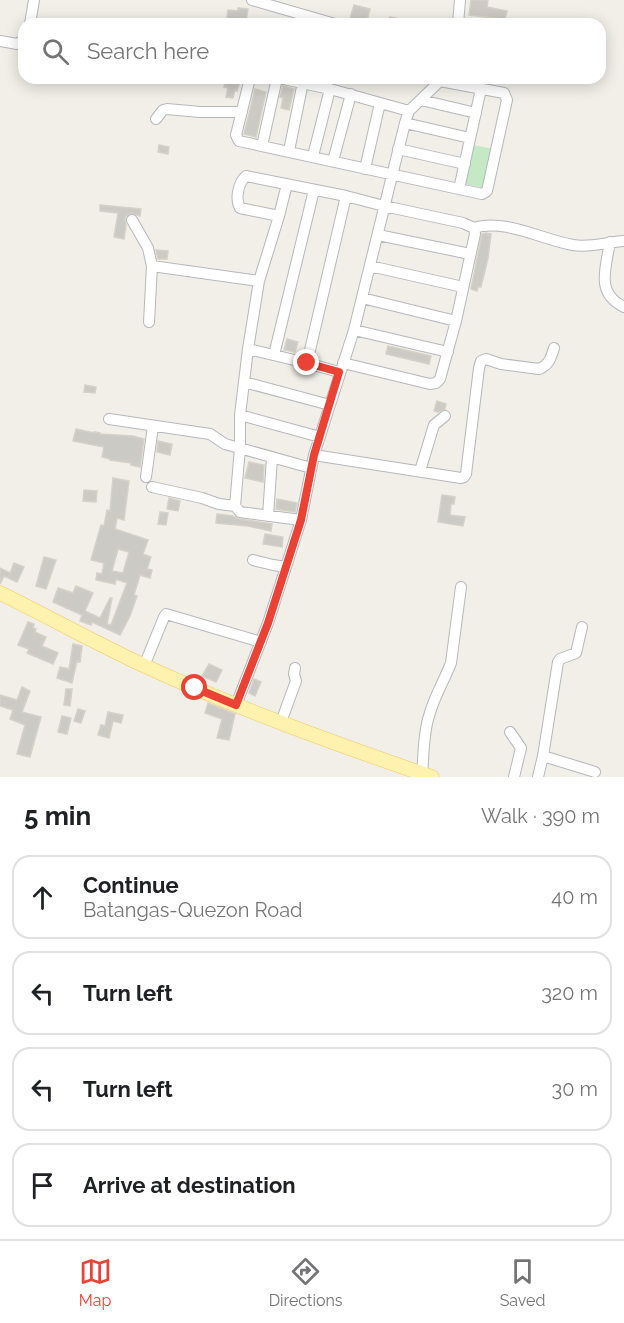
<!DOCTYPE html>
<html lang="en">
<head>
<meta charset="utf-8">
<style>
	:root { --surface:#fff; --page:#f6f6f6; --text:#202124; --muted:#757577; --line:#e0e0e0; --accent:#ea4335 }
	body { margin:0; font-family:Raleway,sans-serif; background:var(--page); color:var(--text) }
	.stop { position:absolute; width:18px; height:18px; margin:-14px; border:4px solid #ea4335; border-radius:50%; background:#fff }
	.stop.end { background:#ea4335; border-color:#fff; box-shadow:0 2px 6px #0008 }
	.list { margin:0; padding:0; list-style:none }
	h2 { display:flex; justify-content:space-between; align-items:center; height:78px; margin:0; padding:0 24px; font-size:26px }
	h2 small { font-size:20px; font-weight:400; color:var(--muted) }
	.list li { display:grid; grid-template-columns:39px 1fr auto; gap:18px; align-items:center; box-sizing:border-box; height:84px; margin:0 12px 12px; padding:0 12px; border:2px solid var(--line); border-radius:18px }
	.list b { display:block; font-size:22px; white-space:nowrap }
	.list p { margin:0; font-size:20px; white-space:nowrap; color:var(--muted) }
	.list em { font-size:20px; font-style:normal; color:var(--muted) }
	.icon { flex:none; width:33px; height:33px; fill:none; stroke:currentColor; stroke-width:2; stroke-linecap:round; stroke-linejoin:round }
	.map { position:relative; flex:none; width:624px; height:777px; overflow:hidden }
	.search { position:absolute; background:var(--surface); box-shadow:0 3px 15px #0003; left:18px; right:18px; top:18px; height:66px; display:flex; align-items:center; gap:15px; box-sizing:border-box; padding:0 21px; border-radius:18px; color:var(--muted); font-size:22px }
	.sheet { height:462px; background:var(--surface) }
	nav { display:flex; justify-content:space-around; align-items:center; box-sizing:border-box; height:84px; border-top:2px solid var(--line); background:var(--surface); font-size:16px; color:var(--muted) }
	nav a { display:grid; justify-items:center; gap:3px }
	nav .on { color:var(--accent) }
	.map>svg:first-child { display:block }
</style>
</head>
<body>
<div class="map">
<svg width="624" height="777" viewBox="0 0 624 777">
	<rect width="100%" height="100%" fill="#f1efe8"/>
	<!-- green -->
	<path fill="#c5e8c5" d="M 473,145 L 494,149 L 486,188 L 465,184 Z"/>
	<!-- building -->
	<path fill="#cccac5" stroke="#d6d1c6" stroke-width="1.5" fill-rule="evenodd" d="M 471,0 L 488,0 L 487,7 L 507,11 L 505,19 L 469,15 Z
		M 354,5 L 370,9 L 366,24 L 350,19 Z
		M 238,8 L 248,9 L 246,21 L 235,20 L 234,24 L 226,24 L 228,10 L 238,11 Z
		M 390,17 L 412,21 L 411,24 L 389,24 Z
		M 227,78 L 241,78 L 237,91 L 235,90 L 233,98 L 226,97 L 228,88 L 224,87 Z
		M 283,86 L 294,89 L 289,110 L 281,108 L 283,98 L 280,97 Z
		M 255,89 L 266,92 L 256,137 L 244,134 Z
		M 159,145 L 169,147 L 168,154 L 158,152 Z
		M 100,205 L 141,209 L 140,216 L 131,213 L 125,217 L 125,221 L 126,225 L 124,239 L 114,237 L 118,213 L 100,211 Z
		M 486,233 L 491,234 L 488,258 L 481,287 L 478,287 L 477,291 L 471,289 L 482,234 Z
		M 156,250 L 168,251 L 167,259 L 158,259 Z
		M 287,339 L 298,342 L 295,352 L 284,350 Z
		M 388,346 L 431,356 L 429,364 L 386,354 Z
		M 85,385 L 96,387 L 95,393 L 84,392 Z
		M 437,401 L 446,404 L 445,409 L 438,412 L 434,411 Z
		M 76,429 L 94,433 L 94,432 L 100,433 L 100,434 L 133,436 L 144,439 L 140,467 L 131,465 L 131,463 L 110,460 L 110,459 L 102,457 L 104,447 L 73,441 Z
		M 158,441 L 172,444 L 170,455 L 157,452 Z
		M 249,462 L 264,465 L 263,482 L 245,478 Z
		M 113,478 L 129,481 L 124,520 L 117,518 L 115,529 L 148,540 L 143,554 L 151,557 L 147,569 L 152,570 L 150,578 L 140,575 L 134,595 L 137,596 L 130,616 L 120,635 L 92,622 L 91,625 L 80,621 L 82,615 L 53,602 L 58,588 L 73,593 L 76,586 L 93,593 L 85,611 L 100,618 L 110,598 L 112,598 L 107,624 L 111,625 L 127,583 L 116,579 L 115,584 L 96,580 L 97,573 L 102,574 L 104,563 L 91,560 L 101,525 L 104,526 L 107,510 L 110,511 ZM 118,549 L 129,552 L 123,573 L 112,571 Z
		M 84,490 L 97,491 L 96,502 L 83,501 Z
		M 442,495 L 455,497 L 454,504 L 451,504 L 450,515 L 465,517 L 463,526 L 438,522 Z
		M 169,498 L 180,501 L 178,511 L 167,509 Z
		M 277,499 L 297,503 L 295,512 L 276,509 Z
		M 160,512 L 168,513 L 166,525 L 158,524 Z
		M 217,514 L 233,516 L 239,519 L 272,524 L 271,531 L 248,526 L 216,523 Z
		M 265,534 L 283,537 L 282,547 L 263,544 Z
		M 44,557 L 56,560 L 46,589 L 36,586 Z
		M 14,563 L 24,567 L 17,582 L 4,576 L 0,584 L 0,568 L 10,573 Z
		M 28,622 L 34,624 L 33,628 L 36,629 L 35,632 L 46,637 L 42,646 L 58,653 L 53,664 L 27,653 L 29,649 L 18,645 Z
		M 73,644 L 82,646 L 80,662 L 77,661 L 72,683 L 57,678 L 60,667 L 69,669 Z
		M 209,664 L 222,670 L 216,682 L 202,676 Z
		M 254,679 L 261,682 L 255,696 L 249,693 Z
		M 22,687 L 30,691 L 22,712 L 41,717 L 30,757 L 17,754 L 25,725 L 10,719 L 13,710 L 0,706 L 0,695 L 17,700 Z
		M 66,689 L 72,689 L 70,706 L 64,705 Z
		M 208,703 L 235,714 L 229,740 L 217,738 L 222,719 L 205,713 Z
		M 78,709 L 85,711 L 81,723 L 74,721 Z
		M 108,712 L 123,715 L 121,723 L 113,721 L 109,738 L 98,735 L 101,725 L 105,726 Z
		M 62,716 L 71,718 L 67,734 L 58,732 Z"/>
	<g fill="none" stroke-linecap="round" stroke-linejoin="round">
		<defs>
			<path id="minor" d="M 252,0 L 335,24
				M 30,24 L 34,0
				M 458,24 L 460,0
				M 0,41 L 17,44 L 24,40
				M 250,78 L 236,135 L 239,141 L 482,194 L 487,191 L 507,100 L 504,93 L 440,81
				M 279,78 L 330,89 L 409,111
				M 421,100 L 476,113
				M 156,119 L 163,110 L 167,109 L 200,112 L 242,112
				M 405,123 L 470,138
				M 262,146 L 277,78
				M 398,149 L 465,164
				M 289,151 L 303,82
				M 313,156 L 330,89
				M 333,161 L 351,94
				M 365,169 L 380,103
				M 287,184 L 279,216 L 259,281 L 248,349 L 240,415 L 240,448 L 235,506 L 240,512 L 301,520
				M 459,189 L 481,89
				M 279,216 L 240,208 C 235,199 238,183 246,176 L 346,196 L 384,206 L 463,223 L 474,228 L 475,234 L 456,321 L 440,379 L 436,383 L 430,384 L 343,363
				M 132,220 L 148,248 L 152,266 L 149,322
				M 474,228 C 504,218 543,240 573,245 C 590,248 607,242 624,241
				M 378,235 L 470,254
				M 610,242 C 606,268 595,293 624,307
				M 152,266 L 259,281
				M 370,266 L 463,287
				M 362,298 L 456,321
				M 354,330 L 448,352
				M 248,349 L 307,363 L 339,372
				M 274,355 L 314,190
				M 307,363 L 346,196
				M 244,382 L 330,405
				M 240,415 L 320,437
				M 109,419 L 210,434 L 225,444 L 311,468
				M 314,455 L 461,478 L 464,477 L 466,474 L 479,368 L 481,361 L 486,359 L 501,364 L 539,369 C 549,365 551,358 554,348
				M 420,471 L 434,425 L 445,416
				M 146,477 L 153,426
				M 152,487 L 202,498 L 219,504 L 235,506
				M 268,516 L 272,458
				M 253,560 L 273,565 L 286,567
				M 144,666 L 164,617 L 166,614 L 261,642
				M 236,705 L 268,623 L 301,520 L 314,455 L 354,330 L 405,123 L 409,111 L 443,78
				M 281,722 L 296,681 L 294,674 L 295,668
				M 510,732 L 521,748 L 514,777
				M 543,756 L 595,772
				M 422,773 C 424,755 423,734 429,716 C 434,697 444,681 451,663 L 461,587
				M 538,777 L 543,756 L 558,662 L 560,659 L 576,653 L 582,627"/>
			<path id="major" d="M 0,593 C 49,617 97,644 147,667 C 239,709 336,744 432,777"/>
		</defs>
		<!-- minor casing -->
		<use href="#minor" stroke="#b5b8bc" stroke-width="12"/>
		<!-- major casing -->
		<use href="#major" stroke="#f2c960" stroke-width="15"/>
		<!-- minor -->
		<use href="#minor" stroke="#fff" stroke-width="10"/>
		<!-- major -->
		<use href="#major" stroke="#fff2af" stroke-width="14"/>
	</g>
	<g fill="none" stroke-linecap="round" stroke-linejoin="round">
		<!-- route -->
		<path stroke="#ea4335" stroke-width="8" d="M 195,688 L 236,705 L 268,623 L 301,520 L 314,455 L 339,372 L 307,363"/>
	</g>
</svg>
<div class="stop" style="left:195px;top:688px"></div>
<div class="stop end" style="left:307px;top:363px"></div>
<div class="search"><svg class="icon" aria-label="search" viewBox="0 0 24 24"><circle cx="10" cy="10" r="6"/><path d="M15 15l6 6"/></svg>Search here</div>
</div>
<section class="sheet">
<h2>5 min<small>Walk · 390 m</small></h2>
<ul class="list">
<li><svg class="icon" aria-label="ahead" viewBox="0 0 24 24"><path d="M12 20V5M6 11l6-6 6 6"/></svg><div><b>Continue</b><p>Batangas-Quezon Road</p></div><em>40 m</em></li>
<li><svg class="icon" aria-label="left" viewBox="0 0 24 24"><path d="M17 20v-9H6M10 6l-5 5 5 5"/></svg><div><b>Turn left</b></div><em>320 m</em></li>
<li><svg class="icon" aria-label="left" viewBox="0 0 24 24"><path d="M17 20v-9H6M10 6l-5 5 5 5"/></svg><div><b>Turn left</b></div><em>30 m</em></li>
<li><svg class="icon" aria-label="arrive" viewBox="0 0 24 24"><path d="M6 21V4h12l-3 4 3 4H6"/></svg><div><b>Arrive at destination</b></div></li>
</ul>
</section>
<nav>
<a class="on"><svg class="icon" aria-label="map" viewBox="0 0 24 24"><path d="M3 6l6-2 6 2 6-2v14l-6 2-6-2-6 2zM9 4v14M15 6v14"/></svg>Map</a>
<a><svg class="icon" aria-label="directions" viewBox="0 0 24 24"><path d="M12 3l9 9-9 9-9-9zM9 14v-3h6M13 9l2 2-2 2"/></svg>Directions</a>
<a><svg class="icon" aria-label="saved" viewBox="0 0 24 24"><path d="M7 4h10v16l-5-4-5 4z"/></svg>Saved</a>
</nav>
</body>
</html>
